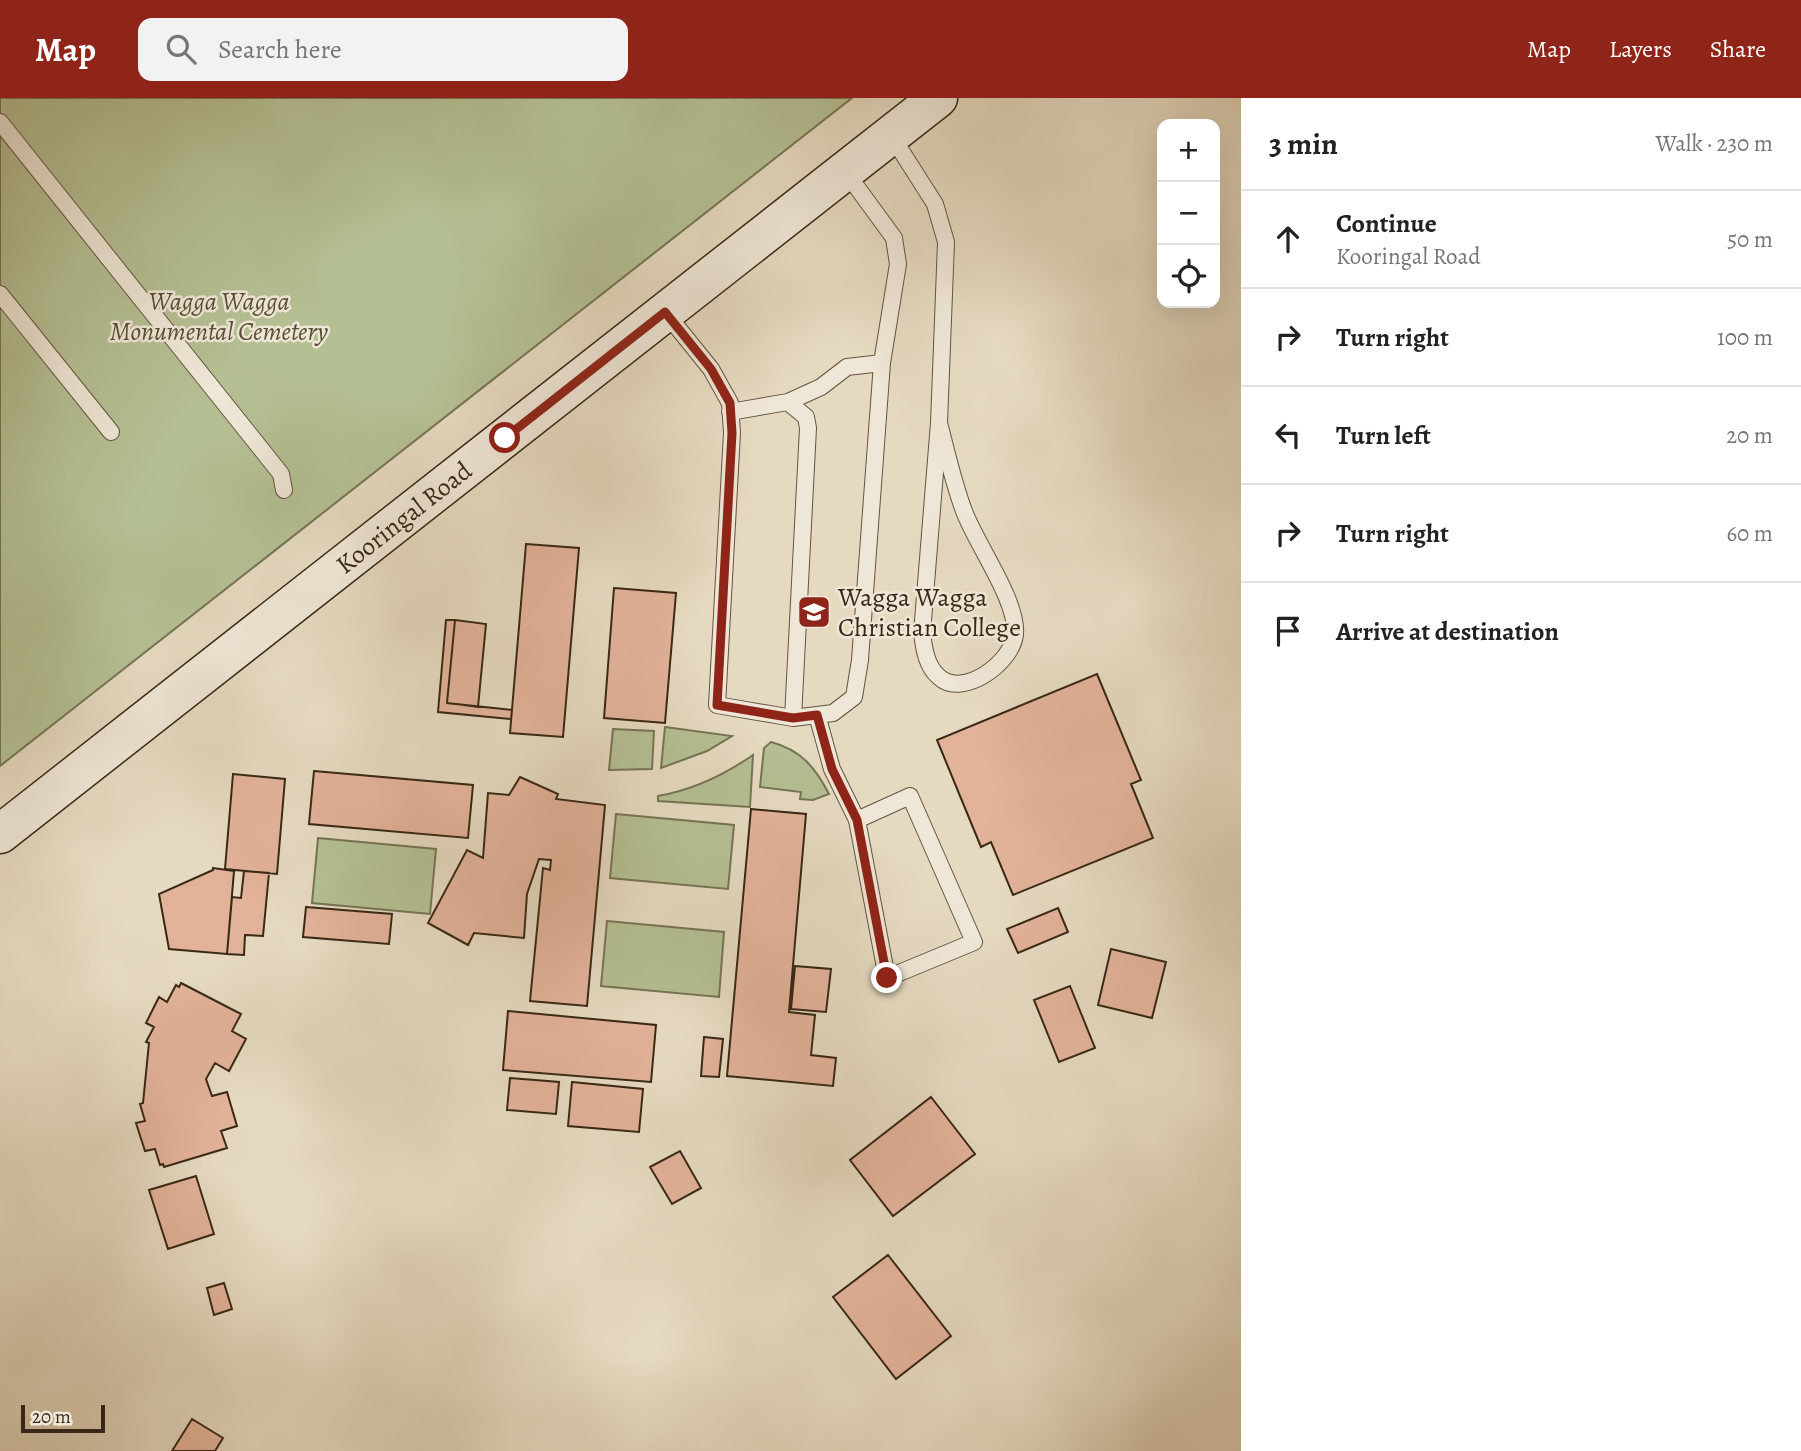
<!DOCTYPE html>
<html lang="en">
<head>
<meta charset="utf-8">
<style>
	:root { --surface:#fff; --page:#f2f2f2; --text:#222; --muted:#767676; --line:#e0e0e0; --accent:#8f2418 }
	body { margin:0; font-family:Alegreya,serif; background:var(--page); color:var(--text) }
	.controls { position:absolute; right:21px; top:21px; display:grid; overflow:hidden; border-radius:14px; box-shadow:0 7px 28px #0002 }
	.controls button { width:63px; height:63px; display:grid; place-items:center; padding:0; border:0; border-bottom:2px solid var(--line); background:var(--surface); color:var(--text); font:35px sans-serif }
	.scale { position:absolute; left:21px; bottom:18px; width:84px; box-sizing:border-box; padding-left:7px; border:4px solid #392815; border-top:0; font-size:19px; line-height:24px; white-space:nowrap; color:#392815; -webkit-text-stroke:5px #eee6d6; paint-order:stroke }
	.stop { position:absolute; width:21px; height:21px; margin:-16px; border:5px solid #8f2418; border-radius:50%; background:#fff }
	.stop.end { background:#8f2418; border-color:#fff; box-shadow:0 2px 7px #0008 }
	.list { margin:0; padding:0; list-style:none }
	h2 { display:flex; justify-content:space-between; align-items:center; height:91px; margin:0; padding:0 28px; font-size:30px }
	h2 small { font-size:23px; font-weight:400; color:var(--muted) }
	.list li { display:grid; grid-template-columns:46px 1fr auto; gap:21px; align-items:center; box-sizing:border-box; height:98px; padding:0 28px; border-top:2px solid var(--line) }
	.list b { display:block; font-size:26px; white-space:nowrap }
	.list p { margin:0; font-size:23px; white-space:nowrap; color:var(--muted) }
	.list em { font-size:23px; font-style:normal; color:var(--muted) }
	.icon { flex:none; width:38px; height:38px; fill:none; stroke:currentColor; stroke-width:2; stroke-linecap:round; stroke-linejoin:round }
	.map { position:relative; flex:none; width:1241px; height:1353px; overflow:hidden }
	header { display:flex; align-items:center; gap:42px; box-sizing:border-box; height:98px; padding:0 35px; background:var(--accent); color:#fff }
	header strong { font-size:33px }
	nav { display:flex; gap:38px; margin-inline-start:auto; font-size:24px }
	.search { width:490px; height:63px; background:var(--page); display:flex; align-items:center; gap:18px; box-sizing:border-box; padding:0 24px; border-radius:14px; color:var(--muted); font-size:26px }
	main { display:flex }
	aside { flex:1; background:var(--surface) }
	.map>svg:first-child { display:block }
</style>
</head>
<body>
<header>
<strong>Map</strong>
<div class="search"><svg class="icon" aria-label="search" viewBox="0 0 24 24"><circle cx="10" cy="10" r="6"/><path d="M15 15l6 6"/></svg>Search here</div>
<nav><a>Map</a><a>Layers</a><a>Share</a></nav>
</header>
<main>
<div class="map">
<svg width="1241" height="1353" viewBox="0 0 1241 1353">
	<rect width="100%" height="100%" fill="#e5d9c0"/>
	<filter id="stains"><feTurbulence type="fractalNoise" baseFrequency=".00286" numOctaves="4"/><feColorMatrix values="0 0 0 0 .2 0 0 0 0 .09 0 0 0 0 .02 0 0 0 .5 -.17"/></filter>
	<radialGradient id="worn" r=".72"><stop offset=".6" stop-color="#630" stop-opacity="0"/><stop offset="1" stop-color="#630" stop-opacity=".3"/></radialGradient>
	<!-- green -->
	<path fill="#b4bf93" stroke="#767454" stroke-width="2" d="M 0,0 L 852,0 L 0,668 Z
		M 665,629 L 732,638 L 707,653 L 661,670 Z
		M 613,631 L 654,633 L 652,671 L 609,672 Z
		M 771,644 C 801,652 815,669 829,696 L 813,702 L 800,701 L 801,694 L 760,689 L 764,650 Z
		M 753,657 L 750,709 L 658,703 L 658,698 C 693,692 724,677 753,657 Z
		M 616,716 L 734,727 L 728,791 L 610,780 Z
		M 318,740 L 436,751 L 430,816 L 312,805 Z
		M 607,823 L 724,834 L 719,899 L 601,888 Z"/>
	<!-- building -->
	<path fill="#e2b299" stroke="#392815" stroke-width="2" d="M 526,446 L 579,450 L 563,639 L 510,635 Z
		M 614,490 L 676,495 L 665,625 L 604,620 Z
		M 446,522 L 455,522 L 447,605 L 512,612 L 511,621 L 438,614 Z
		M 455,522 L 486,526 L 478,609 L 447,605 Z
		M 1097,576 L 1141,682 L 1131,686 L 1153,740 L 1013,797 L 991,744 L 981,749 L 937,642 Z
		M 314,673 L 473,687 L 468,740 L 309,726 Z
		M 233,676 L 285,681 L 277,776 L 225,771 Z
		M 520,679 L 558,696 L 556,701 L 605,707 L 587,908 L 530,903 L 543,770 L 550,772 L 551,762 L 539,761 L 527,796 L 524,840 L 474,835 L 468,847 L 428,825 L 467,752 L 483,760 L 488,695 L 509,697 Z
		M 751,711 L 806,716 L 789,914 L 815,917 L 811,957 L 836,960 L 833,988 L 727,978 Z
		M 213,770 L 234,773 L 227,856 L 169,851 L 159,796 L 213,772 Z
		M 244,773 L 269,775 L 263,838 L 245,837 L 244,857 L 227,856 L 232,799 L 241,800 Z
		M 306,809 L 392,816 L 389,846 L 303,839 Z
		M 1058,810 L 1068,834 L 1018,855 L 1007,831 Z
		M 1111,851 L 1166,864 L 1152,920 L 1098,907 Z
		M 795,868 L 831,871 L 826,914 L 791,911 Z
		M 181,885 L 241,916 L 232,933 L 246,941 L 229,973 L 215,965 L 206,981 L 212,998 L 227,994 L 237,1028 L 221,1033 L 227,1050 L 164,1069 L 163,1066 L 160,1067 L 155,1051 L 145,1053 L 136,1025 L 145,1023 L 140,1006 L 143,1005 L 149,945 L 146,944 L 154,929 L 146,925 L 159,899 L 167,904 L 176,887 L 179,889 Z
		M 1070,888 L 1095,950 L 1059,964 L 1034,902 Z
		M 508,913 L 656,927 L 651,984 L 503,972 Z
		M 704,939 L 723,941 L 719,979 L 701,978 Z
		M 510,980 L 559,984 L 556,1016 L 507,1012 Z
		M 572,984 L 643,991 L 639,1034 L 568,1028 Z
		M 931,999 L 975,1056 L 893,1118 L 850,1062 Z
		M 680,1053 L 701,1090 L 672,1106 L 650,1069 Z
		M 196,1078 L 214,1136 L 168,1151 L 149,1092 Z
		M 888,1157 L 951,1238 L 896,1281 L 833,1199 Z
		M 224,1185 L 232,1211 L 214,1217 L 207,1190 Z
		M 192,1321 L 223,1340 L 215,1353 L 172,1353 Z"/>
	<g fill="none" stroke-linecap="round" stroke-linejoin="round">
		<defs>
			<path id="service" d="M 0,24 L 281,376 L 284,392
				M 891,37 L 935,106 L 946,144 L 939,325 L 922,535 C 924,550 926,568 939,579 C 963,601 1013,564 1015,536 C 1018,503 976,446 964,413 C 953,384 947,355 939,325
				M 0,196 L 111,334
				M 665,214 L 711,271 L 730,305 L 732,335 L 717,607 L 793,620 L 833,615 L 854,599 L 860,562 L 882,265 L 898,166 L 894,140 L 845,73
				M 788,304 L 806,319 L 808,330 L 793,620
				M 730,314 L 788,304 L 821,289 L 847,269 L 882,265
				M 817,617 L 832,671 L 857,722 L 910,698 L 974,844 L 887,880 L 857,722"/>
			<g id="secondary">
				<path id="s1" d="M 0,736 L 938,0"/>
			</g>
		</defs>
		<!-- service casing -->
		<use href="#service" stroke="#645440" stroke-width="18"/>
		<!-- secondary casing -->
		<use href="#secondary" stroke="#392815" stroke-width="41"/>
		<!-- service -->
		<use href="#service" stroke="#eee6d6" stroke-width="16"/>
		<!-- secondary -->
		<use href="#secondary" stroke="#eee6d6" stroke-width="38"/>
	</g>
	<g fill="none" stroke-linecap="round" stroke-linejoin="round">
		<!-- route -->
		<path stroke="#8f2418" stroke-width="9" d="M 505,340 L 665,214 L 711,271 L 730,305 L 732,335 L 717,607 L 793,620 L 817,617 L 832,671 L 857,722 L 887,880"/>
	</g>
	<!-- icons -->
	<defs>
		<symbol id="school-square" viewBox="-11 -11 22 22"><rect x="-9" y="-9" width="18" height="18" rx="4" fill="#8f2418" stroke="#eee6d6"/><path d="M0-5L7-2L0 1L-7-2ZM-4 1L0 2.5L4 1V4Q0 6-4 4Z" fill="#fff"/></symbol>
	</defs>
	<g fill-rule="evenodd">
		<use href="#school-square" x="795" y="495" width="38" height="38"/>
	</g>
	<g text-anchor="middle" stroke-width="5" stroke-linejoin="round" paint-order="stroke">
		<!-- park labels -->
		<g font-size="26" font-style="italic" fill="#584e34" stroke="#eee6d6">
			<text x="219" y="212">Wagga Wagga<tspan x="219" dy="30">Monumental Cemetery</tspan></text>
		</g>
		<!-- street labels -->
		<g font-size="26" fill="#392815" stroke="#eee6d6">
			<text dy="9" stroke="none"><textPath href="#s1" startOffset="513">Kooringal Road</textPath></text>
		</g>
		<!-- poi labels -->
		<g font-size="26" fill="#392815" stroke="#eee6d6" text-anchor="start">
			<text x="838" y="508">Wagga Wagga<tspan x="838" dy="30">Christian College</tspan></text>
		</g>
	</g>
	<rect width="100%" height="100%" filter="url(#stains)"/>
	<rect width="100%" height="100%" fill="url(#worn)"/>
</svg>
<div class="controls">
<button>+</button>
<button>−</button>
<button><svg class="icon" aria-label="locate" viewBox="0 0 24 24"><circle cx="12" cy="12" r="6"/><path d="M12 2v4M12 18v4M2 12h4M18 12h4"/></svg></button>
</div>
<div class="scale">20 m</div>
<div class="stop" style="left:505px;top:340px"></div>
<div class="stop end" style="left:887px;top:880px"></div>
</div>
<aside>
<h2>3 min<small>Walk · 230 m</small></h2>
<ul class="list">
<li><svg class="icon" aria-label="ahead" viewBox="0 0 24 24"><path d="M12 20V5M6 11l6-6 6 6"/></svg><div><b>Continue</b><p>Kooringal Road</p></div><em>50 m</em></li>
<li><svg class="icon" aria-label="right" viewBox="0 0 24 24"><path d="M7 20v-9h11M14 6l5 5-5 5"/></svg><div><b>Turn right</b></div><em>100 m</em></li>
<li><svg class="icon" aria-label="left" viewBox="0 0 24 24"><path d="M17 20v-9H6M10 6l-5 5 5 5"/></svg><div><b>Turn left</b></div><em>20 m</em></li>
<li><svg class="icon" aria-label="right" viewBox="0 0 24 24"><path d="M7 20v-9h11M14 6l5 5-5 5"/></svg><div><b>Turn right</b></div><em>60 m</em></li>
<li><svg class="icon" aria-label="arrive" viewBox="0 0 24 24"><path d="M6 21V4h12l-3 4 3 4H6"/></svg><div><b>Arrive at destination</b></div></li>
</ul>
</aside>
</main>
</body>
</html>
